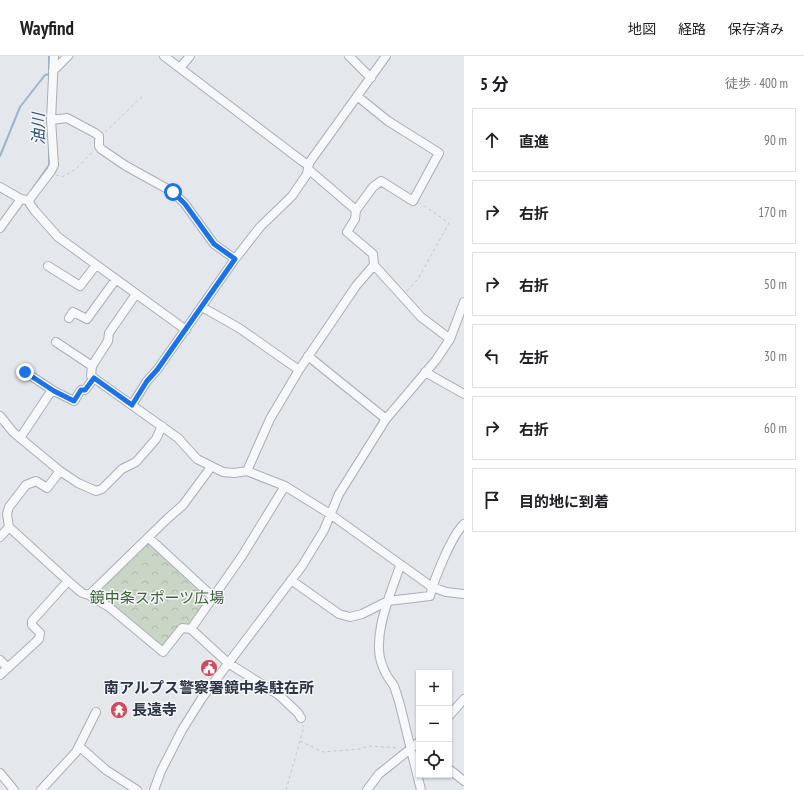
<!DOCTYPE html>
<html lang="ja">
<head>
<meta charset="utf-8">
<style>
	:root { --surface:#fff; --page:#f2f2f2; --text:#202124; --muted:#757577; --line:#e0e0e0 }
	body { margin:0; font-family:"PT Sans Narrow","Noto Sans JP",sans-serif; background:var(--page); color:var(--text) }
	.controls { position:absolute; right:12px; bottom:12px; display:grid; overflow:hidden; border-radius:0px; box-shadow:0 1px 3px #0004 }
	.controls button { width:36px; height:36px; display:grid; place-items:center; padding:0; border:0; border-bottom:1px solid var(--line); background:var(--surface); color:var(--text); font:20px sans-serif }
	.stop { position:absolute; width:12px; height:12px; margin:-9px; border:3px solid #1a73e8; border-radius:50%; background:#fff }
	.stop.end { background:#1a73e8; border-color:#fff; box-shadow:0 1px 4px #0008 }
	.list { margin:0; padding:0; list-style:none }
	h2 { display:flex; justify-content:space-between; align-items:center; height:52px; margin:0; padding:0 16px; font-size:17px }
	h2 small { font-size:13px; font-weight:400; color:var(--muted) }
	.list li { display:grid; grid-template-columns:26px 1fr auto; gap:12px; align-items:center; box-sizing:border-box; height:64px; margin:0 8px 8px; padding:0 8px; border:1px solid var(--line); border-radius:0px }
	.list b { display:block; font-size:15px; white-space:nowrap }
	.list em { font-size:13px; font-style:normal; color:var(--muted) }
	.icon { flex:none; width:22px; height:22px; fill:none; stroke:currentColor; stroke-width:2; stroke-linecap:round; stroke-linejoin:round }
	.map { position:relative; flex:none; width:464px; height:734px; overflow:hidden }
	header { display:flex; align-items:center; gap:24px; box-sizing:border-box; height:56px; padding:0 20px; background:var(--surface); border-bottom:1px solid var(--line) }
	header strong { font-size:19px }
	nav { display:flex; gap:22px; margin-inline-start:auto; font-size:14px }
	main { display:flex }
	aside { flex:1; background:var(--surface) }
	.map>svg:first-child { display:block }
</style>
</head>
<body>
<header>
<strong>Wayfind</strong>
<nav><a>地図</a><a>経路</a><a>保存済み</a></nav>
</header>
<main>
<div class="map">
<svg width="464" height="734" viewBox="0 0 464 734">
	<defs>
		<pattern id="park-crowns" width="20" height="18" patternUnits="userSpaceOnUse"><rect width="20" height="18" fill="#c9d6c5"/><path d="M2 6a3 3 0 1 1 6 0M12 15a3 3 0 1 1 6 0" fill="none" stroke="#adb8ab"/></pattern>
	</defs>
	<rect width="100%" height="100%" fill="#e4e7ec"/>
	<!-- park -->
	<path fill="url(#park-crowns)" d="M 149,482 L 213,541 L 191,573 L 182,572 L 163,596 L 92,536 Z"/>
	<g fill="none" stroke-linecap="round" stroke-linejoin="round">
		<!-- stream -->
		<path stroke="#9fb4cc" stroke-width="2" d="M 49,29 L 49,0
			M 0,100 L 20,51 L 45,19 L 49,18
			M 31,135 L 49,109 L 49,95"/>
		<defs>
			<path id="minor" d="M 164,0 L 302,105 L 308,109
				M 349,0 L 371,22
				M 180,12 L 190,0
				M 53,15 L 68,0
				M 51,64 L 67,62 L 95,77 L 99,80 L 99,90 L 101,93 L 126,110 L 173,136 L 185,148 L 214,188 L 235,203
				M 308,113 L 356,154 L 355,163 L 347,176 L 373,198 L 374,209 L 421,261 L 450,283
				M 0,131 L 21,143 L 26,144
				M 29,144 L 30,148 L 35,155 L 58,181 L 186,274
				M 29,144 L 51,115 L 54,109 L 51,64 L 54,0
				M 356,154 L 373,131 L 381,125 L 413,145 L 439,97 L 388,65 L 357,40
				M 0,172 L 21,143
				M 48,210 L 80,230 L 96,209
				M 136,238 L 109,277 L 108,285 L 92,310 L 91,320 L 178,382 L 197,403 L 223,416 L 234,417 L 247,415 L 285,430 L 330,458 L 432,531 L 446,536 L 464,538
				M 202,251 L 239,272 L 299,314
				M 69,262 L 73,256 L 87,263 L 116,223
				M 56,286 L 92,310
				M 308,300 L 386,363
				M 25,316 L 54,335 L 74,345 L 81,334 L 85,334 L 94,322
				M 425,316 L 464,338
				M 132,349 L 147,325 L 157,314 L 235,203 L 260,171 L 292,140 L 307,118 L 309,107 L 386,0
				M 0,360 L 13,376 L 60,415 L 78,427 L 96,435 L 102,433 L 122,413 L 136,406 L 156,383 L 162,370
				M 20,382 L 52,334
				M 247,415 L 270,363 L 299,314 L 356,230 L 374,209
				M 9,471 L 7,458 L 9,451 L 26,429 L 36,425 L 47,432 L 60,415
				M 0,481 L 9,471 L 68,525 L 82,537 L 89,539 L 109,551 L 163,596 L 182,572 L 191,573 L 228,607 L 279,639 L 298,657 L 301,662
				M 149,482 L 213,541
				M 400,510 C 391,537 370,583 383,611 C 385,618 390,624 394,630 C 396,635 397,640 399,645 L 421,734
				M 291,524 L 339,558 L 350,561 L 362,558 L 388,545 L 430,540 C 434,523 452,479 464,468
				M 89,539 L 167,463 L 183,449 L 211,411
				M 191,573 L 242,500 L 285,430
				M 0,604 L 8,612
				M 0,619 L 39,583 L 40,577 L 32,569 L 32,565 L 68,525
				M 449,660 L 464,643
				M 80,691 L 106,714 L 137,734
				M 449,713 L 464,725
				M 0,717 L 14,734
				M 41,734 L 76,696 L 96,656
				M 154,734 L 161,715 L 182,674 L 202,642 L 302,510 L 324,474 L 339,438 L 386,363 L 436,304 L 450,283 L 464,246
				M 367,734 L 379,718 L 419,686"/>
		</defs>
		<!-- minor casing -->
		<use href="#minor" stroke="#a9aeb7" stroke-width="10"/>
		<!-- path -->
		<path stroke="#c2c5cb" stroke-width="1" stroke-dasharray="3 3" stroke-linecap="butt" d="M 105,76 L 144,39
			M 56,119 L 62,121 L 76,113 L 93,95
			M 407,235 L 418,223 L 449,167 L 420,147
			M 300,685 L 323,696 L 359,693 L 369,690 L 399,692
			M 286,734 L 303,674 L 303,669"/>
		<!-- minor -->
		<use href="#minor" stroke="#f7f8fa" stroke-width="8"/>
	</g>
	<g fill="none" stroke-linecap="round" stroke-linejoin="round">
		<!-- route -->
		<path stroke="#1a73e8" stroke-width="5" d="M 25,316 L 54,335 L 74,345 L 81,334 L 85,334 L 94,322 L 132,349 L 147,325 L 157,314 L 235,203 L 214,188 L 185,148 L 173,136"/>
	</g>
	<!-- icons -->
	<defs>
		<symbol id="civic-disc" viewBox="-11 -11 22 22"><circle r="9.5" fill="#d1495b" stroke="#f4f6f9"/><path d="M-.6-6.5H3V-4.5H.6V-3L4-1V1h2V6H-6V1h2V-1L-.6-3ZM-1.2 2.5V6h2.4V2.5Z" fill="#fff"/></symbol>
		<symbol id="temple-disc" viewBox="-11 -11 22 22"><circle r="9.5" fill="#d1495b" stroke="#f4f6f9"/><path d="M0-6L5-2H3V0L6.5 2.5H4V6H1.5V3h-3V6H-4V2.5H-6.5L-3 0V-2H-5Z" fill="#fff"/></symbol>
	</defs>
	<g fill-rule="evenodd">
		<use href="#civic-disc" x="199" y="602" width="20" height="20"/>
		<use href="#temple-disc" x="109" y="644" width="20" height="20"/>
	</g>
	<g text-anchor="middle" stroke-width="3" stroke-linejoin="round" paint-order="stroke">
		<!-- park labels -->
		<g font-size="15" fill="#3f6138" stroke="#f4f6f9">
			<text x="157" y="547">鏡中条スポーツ広場</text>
		</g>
		<!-- poi labels -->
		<g font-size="15" font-weight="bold" fill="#2b3445" stroke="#f4f6f9">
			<text x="209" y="637">南アルプス警察署鏡中条駐在所</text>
			<text x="132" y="659" text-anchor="start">長遠寺</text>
		</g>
		<!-- water labels -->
		<g font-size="16" font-style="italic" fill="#34527a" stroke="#f4f6f9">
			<text transform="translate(38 73) rotate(-90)" y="6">油川</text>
		</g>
	</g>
</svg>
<div class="controls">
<button>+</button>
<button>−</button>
<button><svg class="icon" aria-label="locate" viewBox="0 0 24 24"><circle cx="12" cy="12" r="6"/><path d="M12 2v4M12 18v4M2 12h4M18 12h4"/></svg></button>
</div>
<div class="stop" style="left:173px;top:136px"></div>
<div class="stop end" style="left:25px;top:316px"></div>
</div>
<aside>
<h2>5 分<small>徒歩 · 400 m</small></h2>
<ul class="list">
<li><svg class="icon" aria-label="ahead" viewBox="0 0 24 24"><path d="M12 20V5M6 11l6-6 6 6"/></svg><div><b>直進</b></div><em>90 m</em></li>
<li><svg class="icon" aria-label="right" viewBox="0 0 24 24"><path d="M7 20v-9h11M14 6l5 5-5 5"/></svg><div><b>右折</b></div><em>170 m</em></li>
<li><svg class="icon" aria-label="right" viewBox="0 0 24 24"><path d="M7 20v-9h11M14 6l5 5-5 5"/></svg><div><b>右折</b></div><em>50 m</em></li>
<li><svg class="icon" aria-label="left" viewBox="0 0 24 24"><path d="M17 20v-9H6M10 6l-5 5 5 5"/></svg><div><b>左折</b></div><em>30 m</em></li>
<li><svg class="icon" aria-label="right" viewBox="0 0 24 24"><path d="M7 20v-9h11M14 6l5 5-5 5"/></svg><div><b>右折</b></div><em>60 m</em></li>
<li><svg class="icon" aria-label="arrive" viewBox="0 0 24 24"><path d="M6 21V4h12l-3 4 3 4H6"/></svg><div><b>目的地に到着</b></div></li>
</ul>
</aside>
</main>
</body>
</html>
